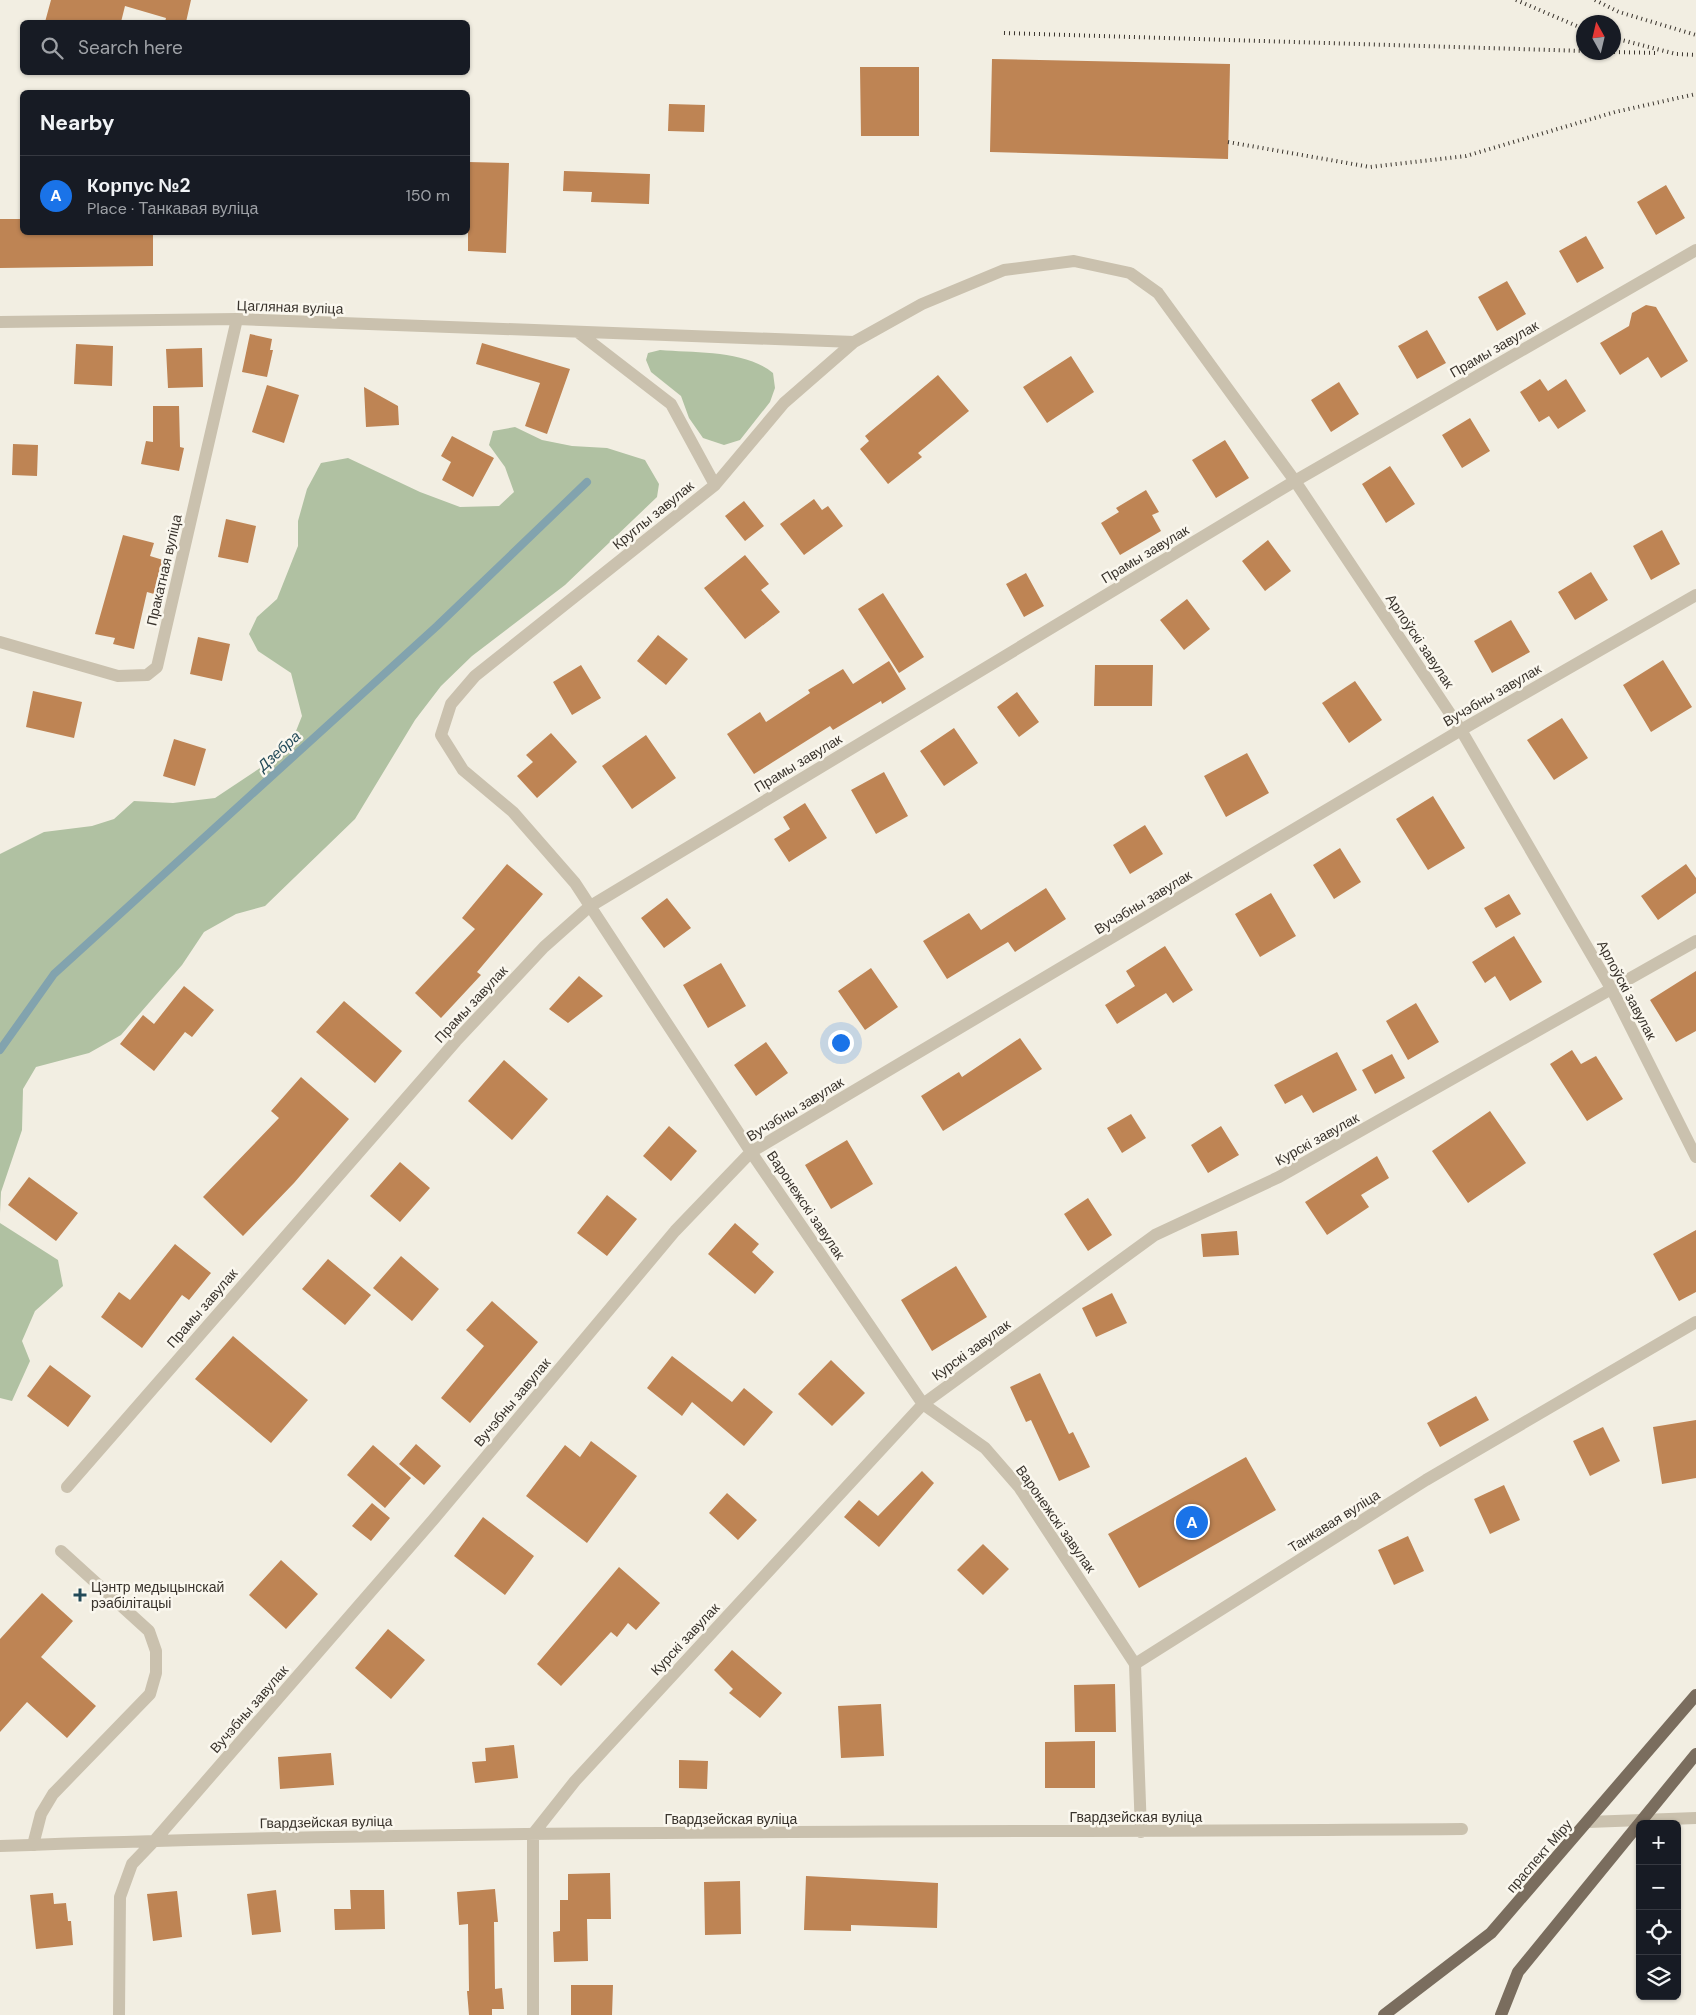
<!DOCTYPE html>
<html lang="en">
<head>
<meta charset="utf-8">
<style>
	:root { --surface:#171b24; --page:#242831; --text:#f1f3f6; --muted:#9ea1a6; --line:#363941; --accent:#1a73e8 }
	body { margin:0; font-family:"DM Sans",sans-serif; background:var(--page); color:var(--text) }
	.controls { position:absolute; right:15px; bottom:15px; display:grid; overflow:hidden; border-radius:8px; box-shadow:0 1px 4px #0004 }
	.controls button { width:45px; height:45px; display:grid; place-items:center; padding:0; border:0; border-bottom:1px solid var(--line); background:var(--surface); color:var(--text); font:25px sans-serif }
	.compass { position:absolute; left:1576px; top:15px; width:45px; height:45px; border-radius:50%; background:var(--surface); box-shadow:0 1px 4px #0004; rotate:352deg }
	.you { position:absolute; left:840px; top:1042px; width:18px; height:18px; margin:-12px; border:4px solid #fff; border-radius:50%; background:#1a73e8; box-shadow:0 0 0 8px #1a73e833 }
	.badge { display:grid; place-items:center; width:32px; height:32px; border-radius:50%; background:var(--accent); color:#fff; font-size:16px; font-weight:700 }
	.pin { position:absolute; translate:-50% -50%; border:2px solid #fff; box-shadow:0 1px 5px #0006 }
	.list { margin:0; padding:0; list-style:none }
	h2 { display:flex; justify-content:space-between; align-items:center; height:65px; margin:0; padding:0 20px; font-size:21px }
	h2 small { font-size:16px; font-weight:400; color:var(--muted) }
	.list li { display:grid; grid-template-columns:32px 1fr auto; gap:15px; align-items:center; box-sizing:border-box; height:80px; padding:0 20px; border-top:1px solid var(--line) }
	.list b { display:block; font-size:19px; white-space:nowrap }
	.list p { margin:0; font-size:16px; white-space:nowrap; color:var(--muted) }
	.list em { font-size:16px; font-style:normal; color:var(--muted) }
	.icon { flex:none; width:28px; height:28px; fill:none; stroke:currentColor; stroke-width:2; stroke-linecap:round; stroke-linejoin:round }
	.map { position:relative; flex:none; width:1696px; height:2015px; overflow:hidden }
	.search { position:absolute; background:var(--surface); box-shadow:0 1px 4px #0004; left:20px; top:20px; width:450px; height:55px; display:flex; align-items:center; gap:12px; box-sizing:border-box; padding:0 18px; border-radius:8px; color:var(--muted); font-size:19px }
	.panel { position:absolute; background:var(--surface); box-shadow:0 1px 4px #0004; left:20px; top:90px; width:450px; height:145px; border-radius:8px }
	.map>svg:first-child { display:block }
</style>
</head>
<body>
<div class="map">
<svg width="1696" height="2015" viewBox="0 0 1696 2015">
	<rect width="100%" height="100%" fill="#f2eee2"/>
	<!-- green -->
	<path fill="#b0c1a2" d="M 660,350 C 695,353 745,350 773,373 L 775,388 L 770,402 L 740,440 L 724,445 L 703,438 L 689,418 L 681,396 L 651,372 L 646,360 L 648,353 Z
		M 515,427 L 542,440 L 572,446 L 607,448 L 645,460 L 659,484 L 657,497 L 565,585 L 472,656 L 441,686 L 415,720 L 355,819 L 265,906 L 236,914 L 204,932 L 182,965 L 121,1035 L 89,1053 L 36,1067 L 23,1089 L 22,1130 L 1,1192 L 0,1213 L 0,854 L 44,832 L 92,826 L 114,819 L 134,801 L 173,803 L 215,798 L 272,760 L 292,741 L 302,716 L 291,673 L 258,651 L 249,634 L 257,617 L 277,599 L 298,546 L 298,521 L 307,489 L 321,463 L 348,458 L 420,492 L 460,507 L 499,506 L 514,492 L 505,467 L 489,445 L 493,431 Z
		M 0,1223 L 58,1260 L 63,1286 L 35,1311 L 22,1341 L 30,1361 L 12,1401 L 0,1398 Z"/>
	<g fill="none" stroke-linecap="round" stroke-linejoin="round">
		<!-- stream -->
		<path stroke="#82a3ae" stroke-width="8" d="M 0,1050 L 54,974 L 437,626 L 587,482"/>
	</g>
	<!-- building -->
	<path fill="#be8454" d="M 51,0 L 191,0 L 186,22 L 165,22 L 166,18 L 125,6 L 121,22 L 45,22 Z
		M 992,59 L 1230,64 L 1228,159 L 990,152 Z
		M 860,67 L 919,67 L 919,136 L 861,136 Z
		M 669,104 L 705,105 L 704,132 L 668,131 Z
		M 468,162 L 509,163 L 506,253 L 468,251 Z
		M 564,171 L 650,174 L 649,204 L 591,202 L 592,192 L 563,191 Z
		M 1666,185 L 1685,218 L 1656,235 L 1637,202 Z
		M 0,219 L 22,219 L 22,232 L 153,232 L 153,266 L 0,268 Z
		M 1586,236 L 1604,268 L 1577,283 L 1559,251 Z
		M 1507,281 L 1526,314 L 1497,331 L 1478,297 Z
		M 1646,305 L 1656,307 L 1688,361 L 1661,378 L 1648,357 L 1620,375 L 1600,343 L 1629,326 L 1632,313 Z
		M 1427,330 L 1446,363 L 1417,379 L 1398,346 Z
		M 250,334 L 272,339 L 270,350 L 273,350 L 267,377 L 242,372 Z
		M 482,343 L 570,369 L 547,434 L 525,426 L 540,383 L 476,364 Z
		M 76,344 L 113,346 L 112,386 L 74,384 Z
		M 202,348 L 203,387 L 168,388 L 166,349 Z
		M 1071,356 L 1094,392 L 1047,423 L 1023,387 Z
		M 938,375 L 969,411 L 918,453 L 922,457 L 888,484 L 860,449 L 869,441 L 865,436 Z
		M 1540,379 L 1548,391 L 1566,379 L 1586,411 L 1558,429 L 1549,416 L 1539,422 L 1520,392 Z
		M 1339,382 L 1359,414 L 1331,432 L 1311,400 Z
		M 267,385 L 299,395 L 284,443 L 252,432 Z
		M 364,387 L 398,406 L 399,425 L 366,427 Z
		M 153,406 L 179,406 L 180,447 L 184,448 L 179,471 L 141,464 L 146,441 L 153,442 Z
		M 1470,418 L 1490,451 L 1462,468 L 1442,435 Z
		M 452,436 L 494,458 L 473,497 L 442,480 L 451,462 L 441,456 Z
		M 1225,440 L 1249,478 L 1216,498 L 1192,460 Z
		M 13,444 L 38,445 L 37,476 L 12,475 Z
		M 1390,466 L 1415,504 L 1386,523 L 1362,484 Z
		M 1146,490 L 1159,512 L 1152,515 L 1161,531 L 1120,555 L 1101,523 L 1119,512 L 1116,508 Z
		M 814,499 L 822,510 L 828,506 L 843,526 L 804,555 L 780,524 Z
		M 744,501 L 764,526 L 745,541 L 725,516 Z
		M 226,519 L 256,526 L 248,563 L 218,557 Z
		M 1662,530 L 1680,564 L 1651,580 L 1633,546 Z
		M 123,535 L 154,543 L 150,556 L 163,560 L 154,594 L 147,592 L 134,649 L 113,644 L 115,638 L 95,634 Z
		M 1268,540 L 1291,571 L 1265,591 L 1242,561 Z
		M 745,555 L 769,584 L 761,590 L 780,612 L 745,639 L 704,588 Z
		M 1591,572 L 1608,600 L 1575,620 L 1558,592 Z
		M 1026,573 L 1044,606 L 1024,617 L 1006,584 Z
		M 883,593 L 924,657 L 899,673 L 858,609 Z
		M 1187,599 L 1210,629 L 1184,650 L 1160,620 Z
		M 1511,620 L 1530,652 L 1492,673 L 1474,641 Z
		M 658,635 L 688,659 L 666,685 L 637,661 Z
		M 198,637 L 230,644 L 222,681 L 190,674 Z
		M 1663,660 L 1692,707 L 1651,732 L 1623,685 Z
		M 889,661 L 906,689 L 882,704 L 881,701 L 833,730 L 830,726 L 754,774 L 727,734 L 760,712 L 766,722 L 810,693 L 808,690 L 843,669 L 853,684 Z
		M 581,665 L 601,698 L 572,715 L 553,682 Z
		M 1095,665 L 1153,665 L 1152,706 L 1094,706 Z
		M 1355,681 L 1382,720 L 1349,743 L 1322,703 Z
		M 33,691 L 82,702 L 74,738 L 26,727 Z
		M 1017,692 L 1039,722 L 1019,737 L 997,707 Z
		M 1562,718 L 1588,758 L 1554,780 L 1527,740 Z
		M 954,728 L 978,763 L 944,786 L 920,751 Z
		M 551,733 L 577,762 L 537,798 L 517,776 L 533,762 L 526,755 Z
		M 646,735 L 676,778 L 632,809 L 602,766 Z
		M 174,739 L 206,749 L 195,786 L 163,776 Z
		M 1247,753 L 1269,793 L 1226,817 L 1204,776 Z
		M 884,772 L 908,816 L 876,834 L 851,790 Z
		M 1433,796 L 1465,848 L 1428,870 L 1396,819 Z
		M 805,803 L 827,838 L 789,862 L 774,839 L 790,829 L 783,817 Z
		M 1145,825 L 1163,854 L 1130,874 L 1113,845 Z
		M 1340,848 L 1361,882 L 1334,899 L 1313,865 Z
		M 507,864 L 543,894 L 477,972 L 481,975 L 441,1018 L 415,993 L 475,929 L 462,918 Z
		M 1686,864 L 1696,878 L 1696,893 L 1658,920 L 1641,896 Z
		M 1046,888 L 1066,919 L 1015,952 L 1008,942 L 947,979 L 923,941 L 969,913 L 981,930 Z
		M 1271,893 L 1296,936 L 1260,957 L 1235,914 Z
		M 1509,894 L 1521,914 L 1496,928 L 1484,908 Z
		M 667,898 L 691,928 L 664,948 L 641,918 Z
		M 1514,936 L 1542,982 L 1510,1001 L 1495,976 L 1485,983 L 1472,962 Z
		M 1165,946 L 1193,990 L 1173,1003 L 1166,993 L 1117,1024 L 1105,1005 L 1135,986 L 1126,971 Z
		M 721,963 L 746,1006 L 708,1028 L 683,985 Z
		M 871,968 L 898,1007 L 865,1030 L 838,991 Z
		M 1696,971 L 1696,1031 L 1676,1042 L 1650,1000 Z
		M 579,976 L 603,996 L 568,1023 L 549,1009 Z
		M 184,986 L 214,1010 L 192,1037 L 185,1032 L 154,1071 L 120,1044 L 143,1015 L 154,1024 Z
		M 344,1001 L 402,1051 L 375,1083 L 316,1032 Z
		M 1416,1003 L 1439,1042 L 1408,1060 L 1386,1021 Z
		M 1020,1038 L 1042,1069 L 943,1131 L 921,1096 L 959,1072 L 962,1077 Z
		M 766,1042 L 788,1073 L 756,1096 L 734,1065 Z
		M 1572,1050 L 1581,1064 L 1596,1056 L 1623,1099 L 1587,1121 L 1550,1064 Z
		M 1337,1052 L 1357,1090 L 1313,1113 L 1302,1095 L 1285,1104 L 1274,1085 Z
		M 1392,1054 L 1405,1078 L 1375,1094 L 1362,1070 Z
		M 504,1060 L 548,1099 L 512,1140 L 468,1101 Z
		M 301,1077 L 349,1119 L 294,1183 L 243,1236 L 203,1197 L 279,1118 L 271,1111 Z
		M 1490,1111 L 1526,1163 L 1468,1203 L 1432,1151 Z
		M 1131,1114 L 1146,1138 L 1122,1153 L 1107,1128 Z
		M 669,1126 L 697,1151 L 671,1181 L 643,1156 Z
		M 1221,1126 L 1239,1155 L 1208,1173 L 1191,1145 Z
		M 847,1140 L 873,1184 L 831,1209 L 805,1165 Z
		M 1377,1156 L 1389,1178 L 1361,1195 L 1369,1207 L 1327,1235 L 1305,1202 Z
		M 400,1162 L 430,1188 L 400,1222 L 370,1196 Z
		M 29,1177 L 78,1213 L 56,1241 L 8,1205 Z
		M 607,1195 L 637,1219 L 607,1256 L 577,1233 Z
		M 1088,1198 L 1112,1235 L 1088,1251 L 1064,1214 Z
		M 735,1223 L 759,1244 L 752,1252 L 774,1272 L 755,1294 L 708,1254 Z
		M 1696,1230 L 1696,1292 L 1679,1301 L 1653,1254 Z
		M 1237,1231 L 1239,1255 L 1203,1257 L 1201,1234 Z
		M 175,1244 L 211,1273 L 189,1300 L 182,1295 L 142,1348 L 101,1317 L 119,1292 L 130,1300 Z
		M 401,1256 L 439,1289 L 412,1321 L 373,1288 Z
		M 328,1259 L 371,1295 L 345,1325 L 302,1289 Z
		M 956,1266 L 987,1317 L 932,1351 L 901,1300 Z
		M 1112,1293 L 1127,1323 L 1096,1337 L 1082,1308 Z
		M 492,1301 L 538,1342 L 470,1423 L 441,1398 L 484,1346 L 466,1330 Z
		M 233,1336 L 308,1400 L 271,1443 L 195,1379 Z
		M 672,1356 L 732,1402 L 744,1388 L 773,1412 L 744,1446 L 692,1402 L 682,1416 L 647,1388 Z
		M 831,1360 L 865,1393 L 832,1426 L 798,1394 Z
		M 50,1365 L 91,1396 L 68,1427 L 27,1396 Z
		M 1040,1373 L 1069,1434 L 1073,1432 L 1090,1467 L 1059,1481 L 1031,1420 L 1026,1422 L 1010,1387 Z
		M 1476,1396 L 1489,1420 L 1440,1447 L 1427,1423 Z
		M 1696,1420 L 1696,1478 L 1662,1484 L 1653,1427 Z
		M 1603,1427 L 1620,1461 L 1590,1476 L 1573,1441 Z
		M 591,1441 L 637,1476 L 587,1543 L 526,1496 L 565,1445 L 580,1457 Z
		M 416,1444 L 441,1466 L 424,1485 L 399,1464 Z
		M 373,1445 L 411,1478 L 385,1508 L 347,1475 Z
		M 1246,1457 L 1276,1510 L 1139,1588 L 1108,1534 Z
		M 922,1471 L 934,1483 L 879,1547 L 844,1517 L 859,1500 L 878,1516 Z
		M 1504,1485 L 1520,1520 L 1490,1534 L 1474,1499 Z
		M 727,1493 L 757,1520 L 738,1540 L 709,1513 Z
		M 372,1503 L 390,1518 L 371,1541 L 352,1526 Z
		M 483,1517 L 534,1556 L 505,1595 L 454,1556 Z
		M 1408,1536 L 1424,1571 L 1394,1585 L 1378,1550 Z
		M 983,1544 L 1009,1569 L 983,1595 L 957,1570 Z
		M 281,1560 L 318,1594 L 286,1629 L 249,1595 Z
		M 619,1567 L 660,1603 L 636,1630 L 628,1623 L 617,1637 L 611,1632 L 561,1686 L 537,1664 Z
		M 42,1593 L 73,1621 L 41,1657 L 96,1706 L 67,1738 L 27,1702 L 0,1732 L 0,1639 Z
		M 388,1629 L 425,1660 L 391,1699 L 355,1668 Z
		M 732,1650 L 782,1693 L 760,1718 L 729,1693 L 733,1689 L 714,1670 Z
		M 1115,1684 L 1116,1732 L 1075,1732 L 1074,1685 Z
		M 881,1704 L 884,1756 L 841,1758 L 838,1706 Z
		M 1095,1741 L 1095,1788 L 1045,1788 L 1045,1742 Z
		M 514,1745 L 518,1778 L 475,1783 L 472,1762 L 486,1761 L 485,1748 Z
		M 331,1753 L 334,1785 L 280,1789 L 278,1757 Z
		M 679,1760 L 708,1761 L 707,1789 L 679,1788 Z
		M 610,1873 L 611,1919 L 587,1919 L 588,1961 L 554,1962 L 553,1932 L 560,1931 L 560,1900 L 568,1900 L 568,1874 Z
		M 806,1876 L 938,1883 L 937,1928 L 851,1925 L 851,1931 L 804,1930 Z
		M 740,1881 L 741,1934 L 705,1935 L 704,1882 Z
		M 495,1889 L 498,1922 L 494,1922 L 495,1989 L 502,1988 L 504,2009 L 492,2009 L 492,2015 L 469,2015 L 467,1991 L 469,1991 L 468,1924 L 459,1925 L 457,1892 Z
		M 276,1890 L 281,1932 L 252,1935 L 247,1894 Z
		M 350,1890 L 384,1890 L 385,1929 L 335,1930 L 334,1909 L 351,1909 Z
		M 177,1891 L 182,1937 L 153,1941 L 147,1894 Z
		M 53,1893 L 54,1904 L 66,1903 L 68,1921 L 71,1921 L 73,1945 L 36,1949 L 30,1895 Z
		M 571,1985 L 613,1985 L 612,2015 L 571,2015 Z"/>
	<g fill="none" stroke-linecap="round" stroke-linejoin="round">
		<!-- lane -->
		<path stroke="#cac1ae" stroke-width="12" d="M 33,1845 L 41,1814 L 53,1794 L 150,1694 L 156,1673 L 156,1651 L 149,1631 L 61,1551"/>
		<!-- street -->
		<path stroke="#cac1ae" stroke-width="12" d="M 0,322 L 237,319 L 854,342
			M 579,333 L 671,404 L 715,485
			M 0,642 L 118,676 L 147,675 L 157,667 L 237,319
			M 67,1487 L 456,1041 L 544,947 L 589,907 L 1295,481 L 1696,250
			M 1135,1664 L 1019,1487 L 985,1448 L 923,1404 L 751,1152 L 575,883 L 513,812 L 463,770 L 441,735 L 451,704 L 475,676 L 715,485 L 784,403 L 854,342 L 922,304 L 1004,270 L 1074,261 L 1130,273 L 1158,293 L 1295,481 L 1461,730 L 1612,990 L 1696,1157
			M 1588,1822 L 1696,1818
			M 1141,1832 L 1135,1664 L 1426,1480 L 1696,1322
			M 0,1846 C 487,1828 975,1833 1462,1829
			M 119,2015 L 120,1897 L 132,1864 L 155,1840 L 433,1520 L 675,1231 L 751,1152 L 1461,730 L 1696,595
			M 533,2015 L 533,1834 L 575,1781 L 923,1404 L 1155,1235 L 1279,1177 L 1696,941"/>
		<!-- primary -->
		<path stroke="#7a6d5e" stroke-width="12" d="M 1384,2015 L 1491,1933 L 1696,1695
			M 1501,2015 L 1518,1972 L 1696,1754"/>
		<!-- rail -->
		<path stroke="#39332c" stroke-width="4" stroke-dasharray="1 4" stroke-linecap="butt" d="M 1516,0 L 1584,29
			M 1595,0 L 1619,12 L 1696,35
			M 1004,33 L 1584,51
			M 1614,38 L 1676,54 L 1696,55
			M 1614,52 L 1656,53
			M 1228,142 L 1370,167 L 1466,156 L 1615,112 L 1696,94"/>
	</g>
	<!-- markers -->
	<path fill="#234a58" stroke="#faf7ee" stroke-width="2" d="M77.5 1587.5h5v5h5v5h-5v5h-5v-5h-5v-5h5z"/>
	<g text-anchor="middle" stroke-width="5" stroke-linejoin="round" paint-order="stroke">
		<!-- street labels -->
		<g font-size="14" fill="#39332c" stroke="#faf7ee">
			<text transform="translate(290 307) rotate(2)" y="5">Цагляная вуліца</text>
			<text transform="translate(1494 349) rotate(-30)" y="5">Прамы завулак</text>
			<text transform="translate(653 515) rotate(-39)" y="5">Круглы завулак</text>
			<text transform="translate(1145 554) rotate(-31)" y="5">Прамы завулак</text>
			<text transform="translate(164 570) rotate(-77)" y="5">Пракатная вуліца</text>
			<text transform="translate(1420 641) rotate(56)" y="5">Арлоўскі завулак</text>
			<text transform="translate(1492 695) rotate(-30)" y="5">Вучэбны завулак</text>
			<text transform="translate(798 763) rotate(-31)" y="5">Прамы завулак</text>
			<text transform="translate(1143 902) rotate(-31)" y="5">Вучэбны завулак</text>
			<text transform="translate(1627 990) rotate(62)" y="5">Арлоўскі завулак</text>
			<text transform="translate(471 1004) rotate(-47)" y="5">Прамы завулак</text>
			<text transform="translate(795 1109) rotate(-31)" y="5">Вучэбны завулак</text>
			<text transform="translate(1317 1139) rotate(-29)" y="5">Курскі завулак</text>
			<text transform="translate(806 1205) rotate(56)" y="5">Варонежскі завулак</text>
			<text transform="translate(202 1308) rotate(-49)" y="5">Прамы завулак</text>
			<text transform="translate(971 1350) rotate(-36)" y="5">Курскі завулак</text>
			<text transform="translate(512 1402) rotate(-50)" y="5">Вучэбны завулак</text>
			<text transform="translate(1056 1519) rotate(55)" y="5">Варонежскі завулак</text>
			<text transform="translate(1334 1521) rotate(-32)" y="5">Танкавая вуліца</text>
			<text transform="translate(685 1639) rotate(-47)" y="5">Курскі завулак</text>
			<text transform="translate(249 1709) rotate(-49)" y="5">Вучэбны завулак</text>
			<text x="1136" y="1822">Гвардзейская вуліца</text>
			<text x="731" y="1824">Гвардзейская вуліца</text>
			<text transform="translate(326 1822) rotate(-1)" y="5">Гвардзейская вуліца</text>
			<text transform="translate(1539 1856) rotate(-49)" y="5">праспект Міру</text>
		</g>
		<!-- poi labels -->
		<g font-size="14" fill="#39332c" stroke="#faf7ee" text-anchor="start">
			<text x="91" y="1592">Цэнтр медыцынскай<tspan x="91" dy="16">рэабілітацыі</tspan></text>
		</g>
		<!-- water labels -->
		<g font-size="15" font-style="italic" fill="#234a58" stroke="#faf7ee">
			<text transform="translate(279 751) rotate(-42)" y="5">Дзебра</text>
		</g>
	</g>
</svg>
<div class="controls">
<button>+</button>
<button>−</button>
<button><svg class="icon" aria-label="locate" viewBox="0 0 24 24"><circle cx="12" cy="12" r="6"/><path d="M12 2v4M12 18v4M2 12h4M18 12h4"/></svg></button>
<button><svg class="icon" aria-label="layers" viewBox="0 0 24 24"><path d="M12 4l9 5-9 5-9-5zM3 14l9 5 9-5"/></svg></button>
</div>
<svg class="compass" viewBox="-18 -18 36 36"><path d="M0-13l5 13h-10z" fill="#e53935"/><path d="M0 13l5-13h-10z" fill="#9ea1a6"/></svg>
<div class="you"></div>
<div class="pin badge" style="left:1192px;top:1522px">A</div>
<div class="search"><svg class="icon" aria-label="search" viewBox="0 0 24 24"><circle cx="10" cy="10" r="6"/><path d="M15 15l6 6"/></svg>Search here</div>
<section class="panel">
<h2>Nearby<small></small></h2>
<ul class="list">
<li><span class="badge">A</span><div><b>Корпус №2</b><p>Place · Танкавая вуліца</p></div><em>150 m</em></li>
</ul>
</section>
</div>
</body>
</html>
